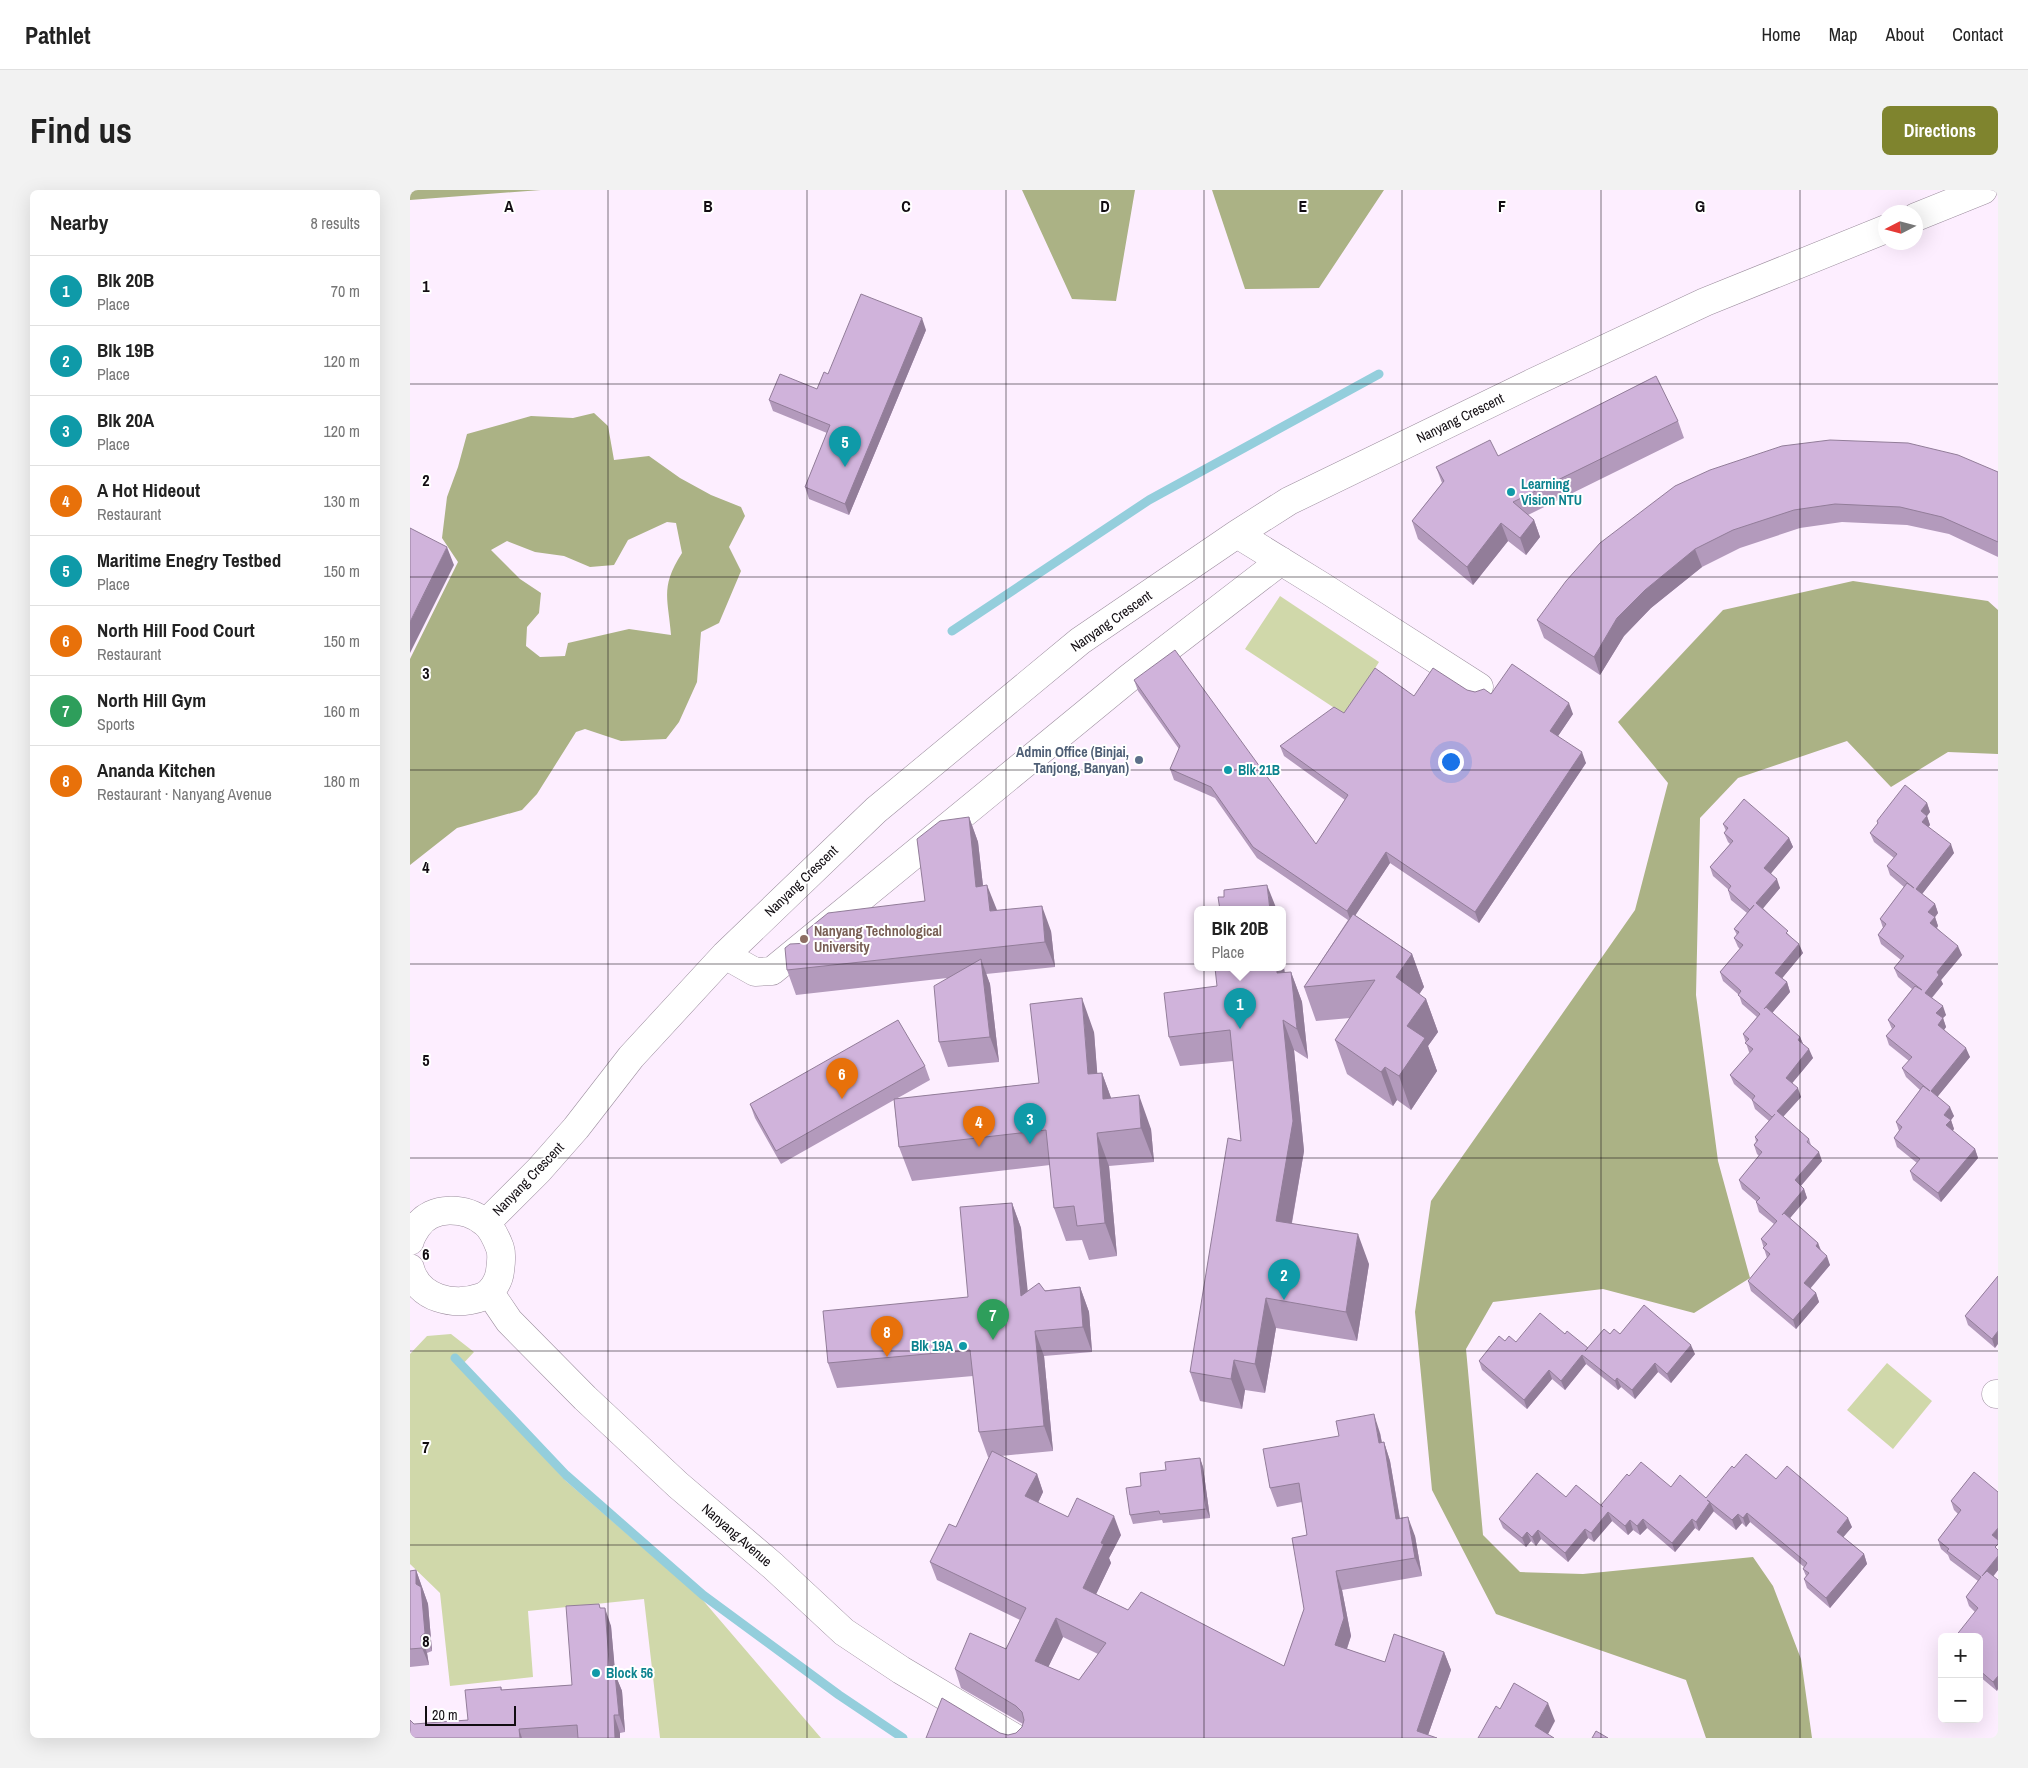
<!DOCTYPE html>
<html lang="en">
<head>
<meta charset="utf-8">
<style>
	:root { --surface:#fff; --page:#f2f2f2; --text:#222; --muted:#767676; --line:#e0e0e0; --accent:#7f842e }
	body { margin:0; font-family:"Archivo Narrow",sans-serif; background:var(--page); color:var(--text) }
	.controls { position:absolute; right:15px; bottom:15px; display:grid; overflow:hidden; border-radius:8px; box-shadow:0 5px 20px #0002 }
	.controls button { width:45px; height:45px; display:grid; place-items:center; padding:0; border:0; border-bottom:1px solid var(--line); background:var(--surface); color:var(--text); font:25px sans-serif }
	.compass { position:absolute; left:1468px; top:15px; width:45px; height:45px; border-radius:50%; background:var(--surface); box-shadow:0 5px 20px #0002; rotate:264deg }
	.scale { position:absolute; left:15px; bottom:12px; width:91px; box-sizing:border-box; padding-left:5px; border:2px solid #120d12; border-top:0; font-size:14px; line-height:18px; white-space:nowrap; color:#120d12; -webkit-text-stroke:4px #fff; paint-order:stroke }
	.you { position:absolute; left:1040px; top:571px; width:18px; height:18px; margin:-12px; border:4px solid #fff; border-radius:50%; background:#1a73e8; box-shadow:0 0 0 8px #1a73e833 }
	.badge { display:grid; place-items:center; width:32px; height:32px; border-radius:50%; background:var(--accent); color:#fff; font-size:16px; font-weight:700 }
	.pin { position:absolute; translate:-50% -41px; filter:drop-shadow(0 1px 2px #0008) }
	.pin::after { content:''; position:absolute; top:26px; width:18px; height:15px; background:inherit; clip-path:polygon(0 0,100% 0,50% 100%) }
	.popup { position:absolute; left:784px; top:716px; width:92px; height:65px; box-sizing:border-box; display:grid; place-content:center; border-radius:8px; background:var(--surface); filter:drop-shadow(0 1px 4px #0005); font-size:16px; white-space:nowrap; color:var(--muted) }
	.popup b { font-size:19px; color:var(--text) }
	.popup::after { content:''; position:absolute; left:50%; top:100%; margin-left:-10px; border:10px solid transparent; border-top-color:var(--surface) }
	.list { margin:0; padding:0; list-style:none }
	h2 { display:flex; justify-content:space-between; align-items:center; height:65px; margin:0; padding:0 20px; font-size:21px }
	h2 small { font-size:16px; font-weight:400; color:var(--muted) }
	.list li { display:grid; grid-template-columns:32px 1fr auto; gap:15px; align-items:center; box-sizing:border-box; height:70px; padding:0 20px; border-top:1px solid var(--line) }
	.list b { display:block; font-size:19px; white-space:nowrap }
	.list p { margin:0; font-size:16px; white-space:nowrap; color:var(--muted) }
	.list em { font-size:16px; font-style:normal; color:var(--muted) }
	.map { position:relative; flex:none; width:1588px; height:1548px; overflow:hidden; border-radius:8px }
	header { display:flex; align-items:center; gap:30px; box-sizing:border-box; height:70px; padding:0 25px; background:var(--surface); border-bottom:1px solid var(--line) }
	header strong { font-size:24px }
	nav { display:flex; gap:28px; margin-inline-start:auto; font-size:18px }
	.intro { display:flex; align-items:center; justify-content:space-between; box-sizing:border-box; height:120px; padding:0 30px }
	h1 { margin:0; font-size:35px }
	.button { padding:12px 22px; border-radius:8px; background:var(--accent); color:#fff; font-size:18px; font-weight:700 }
	main { display:flex; gap:30px; padding:0 30px }
	aside { flex:1; background:var(--surface); border-radius:8px; box-shadow:0 5px 20px #0002 }
	.map>svg:first-child { display:block }
</style>
</head>
<body>
<header>
<strong>Pathlet</strong>
<nav><a>Home</a><a>Map</a><a>About</a><a>Contact</a></nav>
</header>
<div class="intro"><h1>Find us</h1><a class="button">Directions</a></div>
<main>
<aside>
<h2>Nearby<small>8 results</small></h2>
<ul class="list">
<li><span class="badge" style="background:#0f9aa8">1</span><div><b>Blk 20B</b><p>Place</p></div><em>70 m</em></li>
<li><span class="badge" style="background:#0f9aa8">2</span><div><b>Blk 19B</b><p>Place</p></div><em>120 m</em></li>
<li><span class="badge" style="background:#0f9aa8">3</span><div><b>Blk 20A</b><p>Place</p></div><em>120 m</em></li>
<li><span class="badge" style="background:#e8710a">4</span><div><b>A Hot Hideout</b><p>Restaurant</p></div><em>130 m</em></li>
<li><span class="badge" style="background:#0f9aa8">5</span><div><b>Maritime Enegry Testbed</b><p>Place</p></div><em>150 m</em></li>
<li><span class="badge" style="background:#e8710a">6</span><div><b>North Hill Food Court</b><p>Restaurant</p></div><em>150 m</em></li>
<li><span class="badge" style="background:#2e9e5b">7</span><div><b>North Hill Gym</b><p>Sports</p></div><em>160 m</em></li>
<li><span class="badge" style="background:#e8710a">8</span><div><b>Ananda Kitchen</b><p>Restaurant · Nanyang Avenue</p></div><em>180 m</em></li>
</ul>
</aside>
<div class="map">
<svg width="1588" height="1548" viewBox="0 0 1588 1548">
	<rect width="100%" height="100%" fill="#fdeeff"/>
	<!-- green -->
	<path fill="#d0d8aa" d="M 870,406 L 969,472 L 935,525 L 835,459 Z
		M 41,1144 L 64,1162 L 50,1177 L 156,1291 L 291,1408 L 411,1548 L 250,1548 L 234,1409 L 118,1421 L 123,1487 L 40,1496 L 30,1403 L 0,1374 L 0,1164 L 17,1146 Z
		M 1477,1173 L 1522,1211 L 1483,1259 L 1437,1220 Z"/>
	<!-- forest -->
	<path fill="#abb285" fill-rule="evenodd" d="M 0,0 L 131,0 L 0,10 Z
		M 612,0 L 725,0 L 706,111 L 662,109 Z
		M 802,0 L 974,0 L 909,98 L 835,99 Z
		M 184,223 L 198,236 L 204,270 L 239,266 L 270,288 L 301,305 L 331,317 L 335,326 L 319,357 L 331,381 L 309,433 L 291,442 L 287,492 L 269,532 L 256,549 L 211,551 L 175,539 L 166,542 L 127,604 L 112,620 L 47,638 L 0,675 L 0,469 L 48,372 L 32,348 L 37,307 L 48,277 L 57,244 L 121,226 L 163,228 ZM 257,332 L 266,333 L 272,363 C 250,397 258,408 261,445 L 219,439 L 158,453 L 155,466 L 130,467 L 116,456 L 117,437 L 129,423 L 131,403 L 110,389 L 81,360 L 97,351 L 125,362 L 154,366 L 180,377 L 204,375 L 218,350 Z
		M 1443,391 L 1578,411 L 1588,420 L 1588,564 L 1538,562 L 1481,597 L 1437,551 L 1328,588 L 1290,628 L 1286,805 L 1308,971 L 1340,1088 L 1284,1123 L 1193,1099 L 1083,1112 L 1056,1159 L 1073,1345 L 1110,1382 L 1173,1384 L 1343,1367 L 1363,1396 L 1391,1469 L 1402,1548 L 1296,1548 L 1276,1490 L 1086,1424 L 1022,1300 L 1005,1122 L 1021,1011 L 1225,720 L 1258,593 L 1208,532 L 1313,420 Z"/>
	<g fill="none" stroke-linecap="round" stroke-linejoin="round">
		<!-- stream -->
		<path stroke="#94cedc" stroke-width="9" d="M 542,441 L 739,310 L 969,184
			M 45,1168 L 156,1285 L 293,1405 L 429,1505 L 493,1548"/>
		<defs>
			<path id="minor" d="M 1506,27 L 1573,0
				M 827,344 L 913,397 L 1069,497
				M 315,765 L 345,782 L 362,781 L 719,488 L 871,371
				M 76,1033 L 129,980 L 166,938 L 221,867 L 315,765 L 466,620 L 670,451 L 827,344 L 879,311 L 1120,194 L 1295,112 L 1476,39
				M 0,1051 C 1,1046 4,1042 7,1037 C 22,1015 55,1017 74,1032 C 81,1037 87,1050 90,1058 C 92,1064 91,1074 90,1081 C 89,1091 82,1103 72,1107 C 44,1117 8,1109 0,1078
				M 80,1103 L 99,1131 L 175,1208 L 268,1295 L 363,1376 L 434,1442 L 491,1480 L 605,1548
				M 1586,1204 L 1588,1204"/>
		</defs>
		<!-- minor casing -->
		<use href="#minor" stroke="#9c8e9e" stroke-width="29"/>
		<!-- minor -->
		<use href="#minor" stroke="#fff" stroke-width="28"/>
	</g>
	<!-- wall -->
	<path fill="#b39abc" fill-rule="evenodd" d="M 516,140 L 439,325 L 399,309 L 395,297 L 417,243 L 363,221 L 359,210 L 407,199 L 418,184 Z
		M 1268,231 L 1274,248 L 1118,325 L 1124,330 L 1130,347 L 1116,365 L 1098,351 L 1063,395 L 1008,349 L 1002,331 L 1032,293 L 1026,277 L 1088,266 Z
		M 1588,282 L 1588,367 L 1539,344 L 1497,335 L 1432,332 L 1390,338 L 1330,358 L 1292,377 L 1241,418 L 1214,446 L 1190,485 L 1134,448 L 1127,430 L 1190,353 Z
		M 724,490 L 906,654 L 935,610 L 874,566 L 870,556 L 934,523 L 1004,506 L 1057,500 L 1065,502 L 1081,504 L 1163,524 L 1148,546 L 1176,573 L 1069,733 L 980,673 L 945,725 L 1002,764 L 1014,797 L 1009,804 L 1016,809 L 1028,842 L 1018,856 L 1027,881 L 1001,920 L 987,910 L 983,916 L 937,884 L 925,850 L 940,828 L 906,831 L 894,797 L 938,730 L 847,668 L 805,608 L 764,590 L 760,579 L 769,559 L 728,501 Z
		M 1517,613 L 1520,622 L 1517,626 L 1520,635 L 1518,637 L 1544,663 L 1512,704 L 1525,714 L 1528,723 L 1525,727 L 1528,736 L 1527,738 L 1552,765 L 1531,790 L 1533,794 L 1522,808 L 1536,825 L 1533,828 L 1536,837 L 1534,840 L 1560,867 L 1527,907 L 1544,926 L 1541,930 L 1544,939 L 1542,941 L 1565,959 L 1568,968 L 1531,1012 L 1503,990 L 1500,981 L 1507,973 L 1487,957 L 1484,948 L 1489,941 L 1486,932 L 1510,900 L 1496,887 L 1492,878 L 1499,871 L 1479,855 L 1476,846 L 1482,839 L 1478,830 L 1502,799 L 1488,787 L 1484,778 L 1491,770 L 1471,754 L 1468,745 L 1473,738 L 1470,729 L 1494,697 L 1480,685 L 1477,676 L 1484,668 L 1464,652 L 1460,643 L 1468,634 L 1467,631 Z
		M 559,627 L 568,652 L 573,696 L 587,721 L 641,741 L 645,777 L 576,784 L 580,794 L 589,872 L 538,877 L 529,852 L 537,788 L 386,805 L 377,780 L 399,753 L 515,711 Z
		M 1313,634 L 1379,648 L 1383,657 L 1361,683 L 1370,698 L 1353,718 L 1380,746 L 1393,763 L 1372,788 L 1377,792 L 1380,802 L 1362,823 L 1390,847 L 1393,854 L 1403,868 L 1382,893 L 1391,907 L 1373,927 L 1399,949 L 1401,955 L 1412,971 L 1391,996 L 1394,999 L 1397,1008 L 1380,1028 L 1408,1053 L 1411,1060 L 1420,1075 L 1400,1099 L 1406,1103 L 1409,1112 L 1386,1139 L 1341,1101 L 1338,1091 L 1357,1068 L 1351,1049 L 1364,1034 L 1349,1022 L 1346,1012 L 1347,1012 L 1332,999 L 1329,990 L 1349,966 L 1347,964 L 1344,955 L 1346,952 L 1345,947 L 1359,931 L 1345,919 L 1342,910 L 1324,894 L 1320,885 L 1340,863 L 1339,862 L 1333,844 L 1347,827 L 1332,814 L 1329,805 L 1313,791 L 1310,782 L 1330,759 L 1328,757 L 1324,748 L 1327,745 L 1324,739 L 1337,723 L 1321,710 L 1318,700 L 1319,700 L 1303,686 L 1300,677 L 1320,654 L 1318,652 L 1314,643 L 1316,641 Z
		M 872,762 L 875,783 L 881,782 L 892,812 L 898,869 L 884,860 L 894,961 L 882,1033 L 959,1074 L 947,1151 L 866,1138 L 855,1203 L 835,1200 L 832,1219 L 790,1211 L 780,1182 L 831,951 L 823,871 L 770,876 L 759,847 L 807,796 L 872,778 Z
		M 684,842 L 687,883 L 692,883 L 701,908 L 741,939 L 744,972 L 699,976 L 707,1066 L 679,1070 L 672,1050 L 656,1051 L 644,1018 L 640,975 L 502,991 L 489,957 L 484,910 L 371,974 L 345,928 L 340,914 L 515,876 L 520,890 L 486,909 L 629,893 Z
		M 602,1013 L 611,1038 L 617,1102 L 670,1097 L 679,1122 L 682,1162 L 634,1166 L 643,1261 L 591,1266 L 627,1284 L 633,1302 L 628,1313 L 658,1327 L 711,1345 L 699,1368 L 701,1373 L 686,1404 L 718,1420 L 874,1476 L 894,1419 L 897,1345 L 892,1312 L 867,1317 L 860,1298 L 970,1243 L 972,1252 L 974,1252 L 980,1271 L 990,1328 L 1005,1346 L 1012,1386 L 932,1400 L 941,1446 L 937,1459 L 975,1472 L 1034,1462 L 1041,1480 L 1018,1545 L 516,1548 L 590,1543 L 598,1545 L 606,1543 L 612,1537 L 613,1534 L 551,1498 L 545,1479 L 596,1459 L 610,1430 L 527,1390 L 520,1372 L 546,1337 L 579,1267 L 578,1267 L 569,1242 L 563,1186 L 427,1198 L 418,1173 L 558,1107 ZM 653,1447 L 688,1464 L 669,1490 L 638,1477 Z
		M 1588,1086 L 1585,1158 L 1558,1135 L 1555,1126 Z
		M 1155,1144 L 1178,1158 L 1200,1144 L 1210,1144 L 1285,1164 L 1261,1193 L 1248,1182 L 1225,1209 L 1211,1197 L 1208,1200 L 1176,1174 L 1155,1200 L 1142,1189 L 1117,1219 L 1072,1180 L 1069,1171 L 1095,1151 L 1106,1152 Z
		M 790,1268 L 793,1277 L 800,1328 L 753,1333 L 752,1330 L 723,1334 L 720,1325 L 731,1296 L 756,1280 Z
		M 1324,1278 L 1366,1289 L 1442,1337 L 1433,1347 L 1454,1364 L 1457,1374 L 1420,1418 L 1397,1398 L 1394,1389 L 1396,1386 L 1393,1379 L 1394,1377 L 1340,1332 L 1336,1337 L 1332,1333 L 1326,1340 L 1303,1321 L 1289,1341 L 1285,1338 L 1265,1362 L 1237,1338 L 1230,1345 L 1223,1340 L 1218,1345 L 1202,1331 L 1184,1352 L 1178,1348 L 1158,1372 L 1131,1349 L 1126,1356 L 1121,1351 L 1116,1357 L 1093,1338 L 1089,1329 L 1156,1307 L 1191,1315 L 1219,1286 L 1261,1297 L 1296,1308 Z
		M 1564,1282 L 1588,1380 L 1583,1386 L 1587,1501 L 1569,1486 L 1569,1447 L 1565,1422 L 1559,1416 L 1556,1407 L 1568,1391 L 1540,1370 L 1538,1365 L 1531,1359 L 1528,1350 L 1548,1324 L 1544,1320 L 1541,1311 Z
		M 6,1380 L 18,1414 L 22,1461 L 17,1463 L 19,1475 L 0,1477 L 0,1381 Z
		M 191,1418 L 201,1436 L 205,1484 L 212,1501 L 215,1542 L 210,1543 L 210,1548 L 0,1548 L 4,1534 L 58,1530 L 91,1497 L 92,1500 L 162,1495 Z"/>
	<!-- shaded-wall -->
	<path fill="#927d99" d="M 512,128 L 516,140 L 439,325 L 435,314 Z
		M 1124,330 L 1130,347 L 1116,365 L 1110,348 Z
		M 1091,333 L 1098,351 L 1063,395 L 1057,377 Z
		M 37,357 L 44,375 L 0,463 L 0,432 Z
		M 1285,359 L 1292,377 L 1241,418 L 1214,446 L 1190,485 L 1184,467 L 1207,428 L 1235,400 Z
		M 1159,513 L 1163,524 L 1144,552 L 1140,541 Z
		M 1172,562 L 1176,573 L 1069,733 L 1065,722 Z
		M 1517,613 L 1520,622 L 1517,626 L 1520,635 L 1515,641 L 1512,632 L 1511,621 Z
		M 559,627 L 568,652 L 576,722 L 566,697 Z
		M 1379,648 L 1383,657 L 1358,687 L 1354,678 Z
		M 1541,654 L 1544,663 L 1509,708 L 1506,699 Z
		M 976,662 L 980,673 L 941,732 L 937,721 Z
		M 1367,689 L 1370,698 L 1350,722 L 1346,713 Z
		M 577,695 L 587,720 L 580,721 Z
		M 857,695 L 867,720 L 860,720 Z
		M 1525,714 L 1528,723 L 1525,727 L 1528,736 L 1523,742 L 1520,733 L 1518,722 Z
		M 632,716 L 641,741 L 645,777 L 635,752 Z
		M 1389,754 L 1393,763 L 1369,792 L 1365,783 Z
		M 1548,756 L 1552,765 L 1531,790 L 1533,794 L 1518,812 L 1515,803 L 1527,782 Z
		M 872,762 L 878,813 L 867,783 L 867,778 L 872,778 Z
		M 1002,764 L 1014,797 L 999,820 L 986,787 Z
		M 571,769 L 580,794 L 589,872 L 580,847 Z
		M 881,782 L 892,812 L 898,869 L 887,839 Z
		M 1377,792 L 1380,802 L 1358,828 L 1354,819 Z
		M 672,808 L 684,842 L 690,917 L 678,884 Z
		M 1016,809 L 1028,842 L 1018,856 L 1027,881 L 1001,920 L 989,886 L 997,836 Z
		M 1533,816 L 1536,825 L 1533,828 L 1536,837 L 1531,844 L 1528,835 L 1526,823 Z
		M 873,830 L 884,860 L 894,961 L 877,1060 L 866,1031 Z
		M 1390,847 L 1394,856 L 1388,850 Z
		M 1556,858 L 1560,867 L 1524,911 L 1521,901 Z
		M 1399,859 L 1403,868 L 1379,897 L 1376,888 Z
		M 975,877 L 987,910 L 983,916 L 971,882 Z
		M 692,883 L 704,916 L 705,942 L 693,909 Z
		M 1388,898 L 1391,907 L 1370,930 L 1367,921 Z
		M 729,905 L 741,939 L 744,972 L 731,938 Z
		M 1540,917 L 1544,926 L 1541,930 L 1544,939 L 1539,945 L 1536,935 L 1534,925 Z
		M 687,943 L 699,976 L 707,1066 L 695,1033 Z
		M 1565,959 L 1568,968 L 1531,1012 L 1528,1003 Z
		M 1409,962 L 1412,971 L 1388,999 L 1385,990 Z
		M 1394,999 L 1397,1008 L 1375,1034 L 1372,1025 Z
		M 602,1013 L 611,1038 L 621,1131 L 611,1106 Z
		M 948,1044 L 959,1074 L 947,1151 L 936,1122 Z
		M 1408,1053 L 1411,1062 L 1406,1056 Z
		M 1417,1066 L 1420,1075 L 1397,1102 L 1394,1093 Z
		M 670,1097 L 679,1122 L 682,1162 L 673,1137 Z
		M 1406,1103 L 1409,1112 L 1386,1139 L 1383,1130 Z
		M 856,1108 L 866,1138 L 855,1203 L 845,1174 Z
		M 625,1141 L 634,1166 L 643,1261 L 634,1236 Z
		M 1588,1141 L 1588,1154 L 1585,1158 L 1582,1149 Z
		M 1281,1155 L 1285,1164 L 1261,1193 L 1257,1184 Z
		M 1172,1165 L 1176,1174 L 1155,1200 L 1151,1191 Z
		M 824,1170 L 835,1200 L 832,1219 L 821,1189 Z
		M 1245,1173 L 1248,1182 L 1225,1209 L 1222,1200 Z
		M 1139,1180 L 1142,1189 L 1117,1219 L 1114,1210 Z
		M 1207,1188 L 1211,1197 L 1208,1200 L 1205,1191 Z
		M 964,1224 L 970,1243 L 975,1272 L 969,1253 Z
		M 974,1252 L 980,1271 L 993,1348 L 986,1329 Z
		M 790,1268 L 793,1277 L 800,1328 L 796,1319 Z
		M 627,1284 L 633,1302 L 622,1325 L 615,1306 Z
		M 1300,1312 L 1304,1321 L 1289,1341 L 1286,1332 Z
		M 1198,1322 L 1202,1331 L 1184,1352 L 1181,1343 Z
		M 1337,1323 L 1340,1332 L 1336,1337 L 1333,1328 Z
		M 1328,1324 L 1332,1333 L 1326,1340 L 1322,1330 Z
		M 704,1326 L 711,1345 L 699,1368 L 701,1373 L 680,1417 L 673,1398 L 691,1353 Z
		M 998,1327 L 1005,1346 L 1012,1386 L 1005,1368 Z
		M 1438,1328 L 1442,1337 L 1430,1351 L 1427,1342 Z
		M 1233,1329 L 1237,1338 L 1230,1345 L 1227,1336 Z
		M 1282,1329 L 1285,1338 L 1265,1362 L 1262,1353 Z
		M 1220,1330 L 1223,1340 L 1218,1345 L 1215,1336 Z
		M 1588,1338 L 1588,1351 L 1582,1345 Z
		M 1175,1339 L 1178,1348 L 1158,1372 L 1155,1363 Z
		M 1128,1340 L 1131,1349 L 1126,1356 L 1122,1347 Z
		M 1117,1342 L 1121,1351 L 1116,1357 L 1112,1348 Z
		M 1454,1364 L 1457,1374 L 1420,1418 L 1416,1408 Z
		M 1588,1366 L 1588,1380 L 1576,1396 L 1572,1386 Z
		M 6,1380 L 18,1414 L 22,1461 L 15,1443 L 6,1394 Z
		M 926,1381 L 932,1400 L 941,1446 L 932,1473 L 925,1455 Z
		M 195,1418 L 201,1436 L 207,1502 L 200,1484 Z
		M 646,1428 L 653,1447 L 632,1490 L 625,1471 Z
		M 11,1446 L 17,1463 L 19,1475 L 12,1458 Z
		M 1034,1462 L 1041,1480 L 1017,1548 L 1007,1541 Z
		M 205,1484 L 212,1501 L 215,1542 L 209,1525 Z
		M 1588,1486 L 1588,1499 L 1587,1501 L 1583,1492 Z
		M 1138,1513 L 1145,1531 L 1136,1548 L 1125,1536 Z
		M 204,1525 L 210,1543 L 210,1548 L 205,1548 Z
		M 109,1539 L 112,1548 L 110,1548 Z"/>
	<!-- building -->
	<path fill="#d0b3db" stroke="#927d99" fill-rule="evenodd" d="M 451,104 L 512,128 L 435,314 L 395,297 L 420,235 L 359,210 L 370,184 L 407,199 L 414,182 L 418,184 Z
		M 1246,186 L 1268,231 L 1103,312 L 1124,330 L 1110,348 L 1091,333 L 1057,377 L 1002,331 L 1034,291 L 1026,277 L 1080,250 L 1088,266 Z
		M 1420,250 L 1498,253 L 1548,265 L 1588,282 L 1588,352 L 1532,327 L 1490,317 L 1425,314 L 1384,320 L 1323,340 L 1285,359 L 1235,400 L 1207,428 L 1184,467 L 1127,430 L 1156,391 L 1190,353 L 1265,296 L 1300,280 L 1372,256 Z
		M 0,338 L 37,357 L 0,432 Z
		M 765,460 L 906,654 L 938,605 L 870,556 L 924,517 L 934,523 L 965,478 L 1004,506 L 1023,478 L 1057,500 L 1065,502 L 1074,499 L 1081,504 L 1102,474 L 1159,513 L 1140,541 L 1172,562 L 1065,722 L 976,662 L 937,721 L 843,657 L 801,597 L 760,579 L 770,556 L 724,490 Z
		M 1495,595 L 1517,613 L 1511,621 L 1517,626 L 1512,632 L 1541,654 L 1506,699 L 1525,714 L 1518,722 L 1525,727 L 1520,733 L 1548,756 L 1527,782 L 1529,785 L 1515,803 L 1533,816 L 1526,823 L 1533,828 L 1528,835 L 1556,858 L 1521,901 L 1540,917 L 1534,925 L 1541,930 L 1536,935 L 1565,959 L 1528,1003 L 1500,981 L 1510,969 L 1484,948 L 1492,937 L 1486,932 L 1513,896 L 1520,901 L 1492,878 L 1502,867 L 1476,846 L 1485,836 L 1478,830 L 1505,796 L 1512,800 L 1484,778 L 1494,766 L 1468,745 L 1476,734 L 1470,729 L 1497,693 L 1504,698 L 1477,676 L 1487,664 L 1460,643 L 1468,633 L 1467,631 Z
		M 1334,609 L 1379,648 L 1354,678 L 1367,689 L 1346,713 L 1378,741 L 1376,743 L 1389,754 L 1365,783 L 1377,792 L 1354,819 L 1356,817 L 1390,847 L 1388,850 L 1399,859 L 1376,888 L 1388,898 L 1367,921 L 1399,949 L 1397,952 L 1409,962 L 1385,990 L 1394,999 L 1372,1025 L 1374,1023 L 1408,1053 L 1406,1056 L 1417,1066 L 1394,1093 L 1406,1103 L 1383,1130 L 1338,1091 L 1360,1064 L 1353,1058 L 1357,1054 L 1351,1049 L 1367,1031 L 1346,1012 L 1350,1008 L 1329,990 L 1352,962 L 1344,955 L 1348,950 L 1345,947 L 1365,924 L 1362,927 L 1342,910 L 1345,906 L 1320,885 L 1343,859 L 1335,853 L 1339,849 L 1333,844 L 1350,824 L 1328,805 L 1331,801 L 1310,782 L 1333,755 L 1324,748 L 1329,742 L 1324,739 L 1344,715 L 1340,720 L 1318,700 L 1321,696 L 1300,677 L 1323,651 L 1314,643 L 1318,638 L 1313,634 Z
		M 559,627 L 566,697 L 577,695 L 580,721 L 632,716 L 635,752 L 377,780 L 375,758 L 380,754 L 399,753 L 397,740 L 418,723 L 515,711 L 507,649 L 530,631 Z
		M 857,695 L 860,720 L 810,720 L 808,707 L 814,707 L 814,700 Z
		M 943,724 L 1002,764 L 986,787 L 1016,809 L 997,836 L 1015,848 L 989,886 L 975,877 L 971,882 L 925,850 L 965,790 L 894,797 Z
		M 571,769 L 580,847 L 529,852 L 524,796 Z
		M 805,778 L 867,778 L 867,783 L 881,782 L 887,839 L 873,830 L 883,931 L 866,1031 L 948,1044 L 936,1122 L 856,1108 L 845,1174 L 824,1170 L 821,1189 L 780,1182 L 818,948 L 831,951 L 820,840 L 759,847 L 754,803 L 807,796 Z
		M 672,808 L 678,884 L 692,883 L 693,909 L 729,905 L 731,938 L 687,943 L 695,1033 L 667,1036 L 664,1016 L 644,1018 L 636,940 L 489,957 L 484,909 L 629,893 L 620,814 Z
		M 488,830 L 515,876 L 366,961 L 340,914 Z
		M 602,1013 L 611,1106 L 629,1093 L 635,1101 L 670,1097 L 673,1137 L 625,1141 L 634,1236 L 569,1242 L 560,1160 L 418,1173 L 413,1121 L 558,1107 L 550,1017 Z
		M 1588,1086 L 1588,1141 L 1582,1149 L 1555,1126 Z
		M 1234,1115 L 1281,1155 L 1257,1184 L 1245,1173 L 1222,1200 L 1207,1188 L 1205,1191 L 1172,1165 L 1151,1191 L 1139,1180 L 1114,1210 L 1069,1171 L 1089,1146 L 1095,1151 L 1099,1146 L 1106,1152 L 1130,1123 L 1155,1144 L 1157,1141 L 1178,1158 L 1175,1161 L 1194,1139 L 1200,1144 L 1204,1139 L 1210,1144 Z
		M 964,1224 L 969,1253 L 974,1252 L 986,1329 L 998,1327 L 1005,1368 L 926,1381 L 934,1428 L 925,1455 L 975,1472 L 984,1444 L 1034,1462 L 1007,1541 L 1027,1548 L 516,1548 L 532,1508 L 590,1543 L 598,1545 L 606,1543 L 612,1537 L 614,1530 L 612,1522 L 606,1516 L 545,1479 L 560,1443 L 596,1459 L 616,1418 L 520,1372 L 539,1334 L 546,1337 L 582,1261 L 627,1284 L 615,1306 L 658,1327 L 667,1308 L 704,1326 L 691,1353 L 694,1354 L 673,1398 L 718,1420 L 731,1402 L 874,1476 L 894,1419 L 882,1348 L 897,1345 L 889,1293 L 860,1298 L 853,1259 L 929,1246 L 926,1231 ZM 646,1428 L 696,1453 L 669,1490 L 625,1471 Z
		M 1336,1264 L 1366,1289 L 1377,1276 L 1438,1328 L 1427,1342 L 1454,1364 L 1416,1408 L 1394,1389 L 1399,1383 L 1393,1379 L 1397,1373 L 1337,1323 L 1333,1328 L 1328,1324 L 1322,1330 L 1297,1310 L 1300,1312 L 1286,1332 L 1282,1329 L 1262,1353 L 1233,1329 L 1227,1336 L 1220,1330 L 1215,1336 L 1198,1322 L 1181,1343 L 1175,1339 L 1155,1363 L 1128,1340 L 1122,1347 L 1117,1342 L 1112,1348 L 1089,1329 L 1127,1283 L 1156,1307 L 1166,1295 L 1193,1317 L 1191,1315 L 1217,1284 L 1219,1286 L 1231,1272 L 1261,1297 L 1270,1285 L 1296,1308 L 1322,1276 L 1324,1278 Z
		M 790,1268 L 796,1319 L 750,1324 L 749,1321 L 720,1325 L 716,1298 L 731,1296 L 730,1283 L 756,1280 L 755,1272 Z
		M 1564,1282 L 1588,1302 L 1588,1338 L 1582,1345 L 1588,1350 L 1588,1354 L 1585,1357 L 1588,1360 L 1588,1366 L 1572,1386 L 1577,1381 L 1588,1390 L 1588,1486 L 1583,1492 L 1569,1480 L 1569,1447 L 1545,1447 L 1568,1418 L 1556,1407 L 1571,1387 L 1537,1361 L 1539,1359 L 1528,1350 L 1551,1320 L 1541,1311 Z
		M 6,1380 L 6,1394 L 11,1397 L 15,1443 L 11,1446 L 12,1458 L 0,1459 L 0,1381 Z
		M 189,1414 L 190,1418 L 195,1418 L 200,1484 L 205,1484 L 209,1525 L 204,1525 L 205,1548 L 168,1548 L 167,1535 L 109,1539 L 110,1548 L 0,1548 L 0,1530 L 4,1534 L 58,1530 L 55,1500 L 91,1497 L 91,1500 L 162,1495 L 156,1416 Z
		M 1104,1493 L 1138,1513 L 1125,1536 L 1144,1548 L 1068,1548 L 1086,1516 L 1090,1519 Z
		M 1186,1541 L 1198,1548 L 1182,1548 Z"/>
	<!-- grid -->
	<path fill="none" stroke="#120d12" stroke-width="1" stroke-opacity="0.55" d="M 198,0 L 198,1548M 397,0 L 397,1548M 596,0 L 596,1548M 794,0 L 794,1548M 992,0 L 992,1548M 1191,0 L 1191,1548M 1390,0 L 1390,1548M 0,194 L 1588,194M 0,387 L 1588,387M 0,580 L 1588,580M 0,774 L 1588,774M 0,968 L 1588,968M 0,1161 L 1588,1161M 0,1355 L 1588,1355"/>
	<!-- markers -->
	<g fill="#0f9aa8" stroke="#fff" stroke-width="2">
		<circle cx="1101" cy="302" r="5"/>
		<circle cx="818" cy="580" r="5"/>
		<circle cx="553" cy="1156" r="5"/>
		<circle cx="186" cy="1483" r="5"/>
	</g>
	<circle fill="#5c6f8a" stroke="#fff" stroke-width="2" cx="729" cy="570" r="5"/>
	<circle fill="#8d6e63" stroke="#fff" stroke-width="2" cx="394" cy="749" r="5"/>
	<g text-anchor="middle" stroke-width="4" stroke-linejoin="round" paint-order="stroke">
		<!-- street labels -->
		<g font-size="14" fill="#120d12" stroke="#fff">
			<text transform="translate(1050 228) rotate(-26)" y="5">Nanyang Crescent</text>
			<text transform="translate(701 431) rotate(-35)" y="5">Nanyang Crescent</text>
			<text transform="translate(391 691) rotate(-44)" y="5">Nanyang Crescent</text>
			<text transform="translate(118 989) rotate(-46)" y="5">Nanyang Crescent</text>
			<text transform="translate(327 1345) rotate(41)" y="5">Nanyang Avenue</text>
		</g>
		<!-- culture labels -->
		<g font-size="14" font-weight="bold" fill="#0d838f" stroke="#fff" text-anchor="start">
			<text x="1111" y="299">Learning<tspan x="1111" dy="16">Vision NTU</tspan></text>
			<text x="828" y="585">Blk 21B</text>
			<text x="543" y="1161" text-anchor="end">Blk 19A</text>
			<text x="196" y="1488">Block 56</text>
		</g>
		<!-- service labels -->
		<g font-size="14" font-weight="bold" fill="#4e5e75" stroke="#fff" text-anchor="end">
			<text x="719" y="567">Admin Office (Binjai,<tspan x="719" dy="16">Tanjong, Banyan)</tspan></text>
		</g>
		<!-- education labels -->
		<g font-size="14" font-weight="bold" fill="#785e54" stroke="#fff" text-anchor="start">
			<text x="404" y="746">Nanyang Technological<tspan x="404" dy="16">University</tspan></text>
		</g>
	</g>
	<g font-size="16" text-anchor="middle" font-weight="bold" fill="#120d12" stroke="#fff" stroke-width="4" stroke-linejoin="round" paint-order="stroke">
		<text x="99" y="22">A</text>
		<text x="298" y="22">B</text>
		<text x="496" y="22">C</text>
		<text x="695" y="22">D</text>
		<text x="893" y="22">E</text>
		<text x="1092" y="22">F</text>
		<text x="1290" y="22">G</text>
		<text x="16" y="102">1</text>
		<text x="16" y="296">2</text>
		<text x="16" y="489">3</text>
		<text x="16" y="683">4</text>
		<text x="16" y="876">5</text>
		<text x="16" y="1070">6</text>
		<text x="16" y="1263">7</text>
		<text x="16" y="1457">8</text>
	</g>
</svg>
<div class="controls">
<button>+</button>
<button>−</button>
</div>
<svg class="compass" viewBox="-18 -18 36 36"><path d="M0-13l5 13h-10z" fill="#e53935"/><path d="M0 13l5-13h-10z" fill="#767676"/></svg>
<div class="scale">20 m</div>
<div class="you"></div>
<div class="pin badge" style="left:830px;top:839px;background:#0f9aa8">1</div>
<div class="popup"><b>Blk 20B</b>Place</div>
<div class="pin badge" style="left:874px;top:1110px;background:#0f9aa8">2</div>
<div class="pin badge" style="left:620px;top:954px;background:#0f9aa8">3</div>
<div class="pin badge" style="left:569px;top:957px;background:#e8710a">4</div>
<div class="pin badge" style="left:435px;top:277px;background:#0f9aa8">5</div>
<div class="pin badge" style="left:432px;top:909px;background:#e8710a">6</div>
<div class="pin badge" style="left:583px;top:1150px;background:#2e9e5b">7</div>
<div class="pin badge" style="left:477px;top:1167px;background:#e8710a">8</div>
</div>
</main>
</body>
</html>
